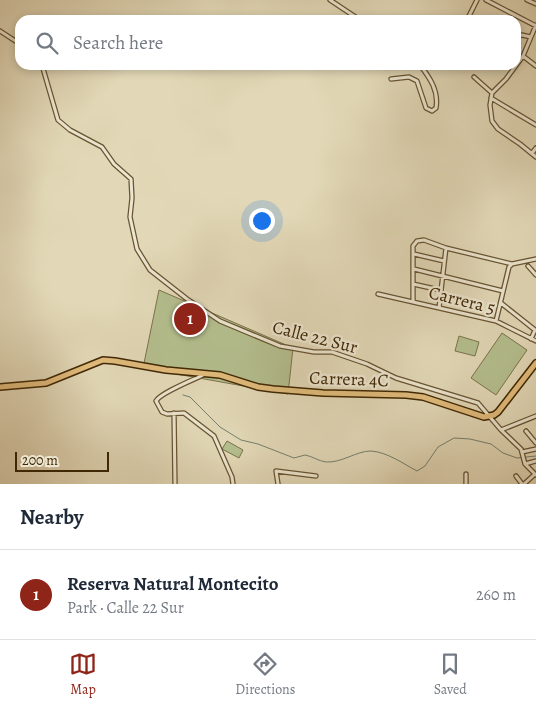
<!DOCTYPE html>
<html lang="en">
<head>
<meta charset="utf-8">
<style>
	:root { --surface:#fff; --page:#f2f2f3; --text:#1f2937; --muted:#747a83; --line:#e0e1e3; --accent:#8f2418 }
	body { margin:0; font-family:Alegreya,serif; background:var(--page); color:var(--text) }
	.scale { position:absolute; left:15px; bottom:12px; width:94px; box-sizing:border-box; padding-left:5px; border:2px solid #402805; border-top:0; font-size:14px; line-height:18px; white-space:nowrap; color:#402805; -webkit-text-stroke:4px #ece6d0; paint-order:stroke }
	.you { position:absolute; left:261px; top:220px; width:18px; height:18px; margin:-12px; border:4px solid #fff; border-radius:50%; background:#1a73e8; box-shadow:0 0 0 8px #1a73e833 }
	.badge { display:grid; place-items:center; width:32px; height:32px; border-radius:50%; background:var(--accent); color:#fff; font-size:16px; font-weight:700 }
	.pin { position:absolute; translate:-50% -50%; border:2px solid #fff; box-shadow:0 1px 5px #0006 }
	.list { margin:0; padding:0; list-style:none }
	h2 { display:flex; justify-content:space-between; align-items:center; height:65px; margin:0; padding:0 20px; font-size:21px }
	h2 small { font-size:16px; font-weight:400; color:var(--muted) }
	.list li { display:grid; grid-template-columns:32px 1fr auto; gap:15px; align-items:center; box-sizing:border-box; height:90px; padding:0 20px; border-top:1px solid var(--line) }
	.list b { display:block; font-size:19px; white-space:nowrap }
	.list p { margin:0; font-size:16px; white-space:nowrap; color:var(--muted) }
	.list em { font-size:16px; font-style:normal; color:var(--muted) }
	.icon { flex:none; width:28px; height:28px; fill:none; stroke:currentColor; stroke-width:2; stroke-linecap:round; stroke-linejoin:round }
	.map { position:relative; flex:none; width:536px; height:484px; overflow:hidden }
	.search { position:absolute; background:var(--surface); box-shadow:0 2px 8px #0003; left:15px; right:15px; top:15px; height:55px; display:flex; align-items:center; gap:12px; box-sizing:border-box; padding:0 18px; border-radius:15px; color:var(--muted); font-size:19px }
	.sheet { height:155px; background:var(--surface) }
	nav { display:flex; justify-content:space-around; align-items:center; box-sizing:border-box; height:70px; border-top:1px solid var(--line); background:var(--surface); font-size:14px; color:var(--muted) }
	nav a { display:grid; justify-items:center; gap:2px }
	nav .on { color:var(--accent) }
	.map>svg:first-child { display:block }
</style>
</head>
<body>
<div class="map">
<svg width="536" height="484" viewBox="0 0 536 484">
	<rect width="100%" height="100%" fill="#e2d8b7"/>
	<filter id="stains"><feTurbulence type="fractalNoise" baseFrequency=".004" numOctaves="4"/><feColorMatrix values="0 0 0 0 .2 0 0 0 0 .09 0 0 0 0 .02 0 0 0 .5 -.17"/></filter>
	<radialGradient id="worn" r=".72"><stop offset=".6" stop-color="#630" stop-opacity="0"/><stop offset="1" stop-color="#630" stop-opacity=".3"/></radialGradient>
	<!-- park -->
	<path fill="#b4be8e" stroke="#7a734a" d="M 159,290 L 293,348 L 288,394 L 143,368 Z
		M 502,333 L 527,350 L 496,395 L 471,378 Z
		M 459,336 L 479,342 L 475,356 L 455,351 Z
		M 227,441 L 243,450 L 239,458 L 222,449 Z"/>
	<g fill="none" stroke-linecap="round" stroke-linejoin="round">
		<!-- stream -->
		<path stroke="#747f6e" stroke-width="1" d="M 183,395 L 190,397 L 220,427 L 241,440 L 258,444 L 294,458 L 305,455 C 312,456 318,461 326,462 C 342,463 356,451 371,451 C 387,452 404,464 417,471 L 425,466 L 438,447 L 454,438 L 470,439 L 491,444 L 503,453 L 517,458 L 536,456"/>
		<defs>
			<path id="minor" d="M 330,0 L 360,20
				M 486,0 L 536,26
				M 527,0 L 536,4
				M 467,20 L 477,0
				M 536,25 L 523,56 L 506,79 L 492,93 L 490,105 L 492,121 L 498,129 L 520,144 L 536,157
				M 0,31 L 20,44
				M 516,36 L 522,35 L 531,37
				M 523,56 L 536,66
				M 42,65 L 58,120 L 70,130 L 102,147 L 114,164 L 131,179 L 132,198 L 130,217 L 137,249 L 150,270 L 187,299 L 220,321 L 280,346 L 314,352 L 332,352 L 367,364 L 396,378 L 478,403 L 501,430 L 521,449 L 525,464 L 536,475
				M 474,77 L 492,93
				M 391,79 L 409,77 L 417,81 L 426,108 L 432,111 L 436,108 C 439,91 430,78 420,65
				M 491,98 L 536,125
				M 532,153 L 536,148
				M 414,254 L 444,261
				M 528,266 L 536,275
				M 414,269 L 503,291
				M 413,284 L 440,290
				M 378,294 L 496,321 L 536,341
				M 413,302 L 413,246 L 417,241 L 424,240 L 446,248 L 512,264 L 536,259
				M 501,303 L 535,330 L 531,339
				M 439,308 L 446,248
				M 496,321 L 509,267 L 512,264
				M 203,375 C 193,380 160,393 156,401 L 162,412 L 167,414 L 184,413 L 214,436 L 232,477 L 233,484
				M 174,413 L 175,484
				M 501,430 L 536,416
				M 526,431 L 536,443
				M 522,452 L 536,449
				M 525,464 L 536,461
				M 466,474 L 466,484
				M 516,476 L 522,484
				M 278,484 L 276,471 L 316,476
				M 524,484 L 535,474"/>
			<path id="primary" d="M 0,387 L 46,383 L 103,360 L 115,361 L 166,370 L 220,375 L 258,387 L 273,389 L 323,393 L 406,395 L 423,397 L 484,417 L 494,415 L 498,412 L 536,363"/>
		</defs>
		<!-- minor casing -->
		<use href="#minor" stroke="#685432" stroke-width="5.5"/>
		<!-- primary casing -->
		<use href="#primary" stroke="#402805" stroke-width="8"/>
		<!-- minor -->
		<use href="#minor" stroke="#ece6d0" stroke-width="3"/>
		<!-- primary -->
		<use href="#primary" stroke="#e1bc7c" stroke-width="5"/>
	</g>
	<g text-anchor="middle" stroke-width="4.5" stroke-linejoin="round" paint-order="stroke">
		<!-- street labels -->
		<g font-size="18" fill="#402805" stroke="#ece6d0">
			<text transform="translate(462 300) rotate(14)" y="6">Carrera 5</text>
			<text transform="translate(315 337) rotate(14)" y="6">Calle 22 Sur</text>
			<text transform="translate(349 379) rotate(2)" y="6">Carrera 4C</text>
		</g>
	</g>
	<rect width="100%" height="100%" filter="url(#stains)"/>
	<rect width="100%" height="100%" fill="url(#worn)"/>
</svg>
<div class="scale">200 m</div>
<div class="you"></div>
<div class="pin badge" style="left:190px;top:319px">1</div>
<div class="search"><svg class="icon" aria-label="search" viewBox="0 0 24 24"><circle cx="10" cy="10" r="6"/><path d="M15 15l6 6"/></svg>Search here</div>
</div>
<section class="sheet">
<h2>Nearby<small></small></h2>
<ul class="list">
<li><span class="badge">1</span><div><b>Reserva Natural Montecito</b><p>Park · Calle 22 Sur</p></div><em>260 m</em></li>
</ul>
</section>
<nav>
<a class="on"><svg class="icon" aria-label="map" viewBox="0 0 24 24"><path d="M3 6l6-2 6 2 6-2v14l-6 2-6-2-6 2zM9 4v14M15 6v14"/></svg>Map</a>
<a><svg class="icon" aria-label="directions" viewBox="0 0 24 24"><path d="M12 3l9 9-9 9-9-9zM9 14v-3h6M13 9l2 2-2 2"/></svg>Directions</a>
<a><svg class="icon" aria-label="saved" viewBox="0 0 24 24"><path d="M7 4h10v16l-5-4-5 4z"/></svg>Saved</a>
</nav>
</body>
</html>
